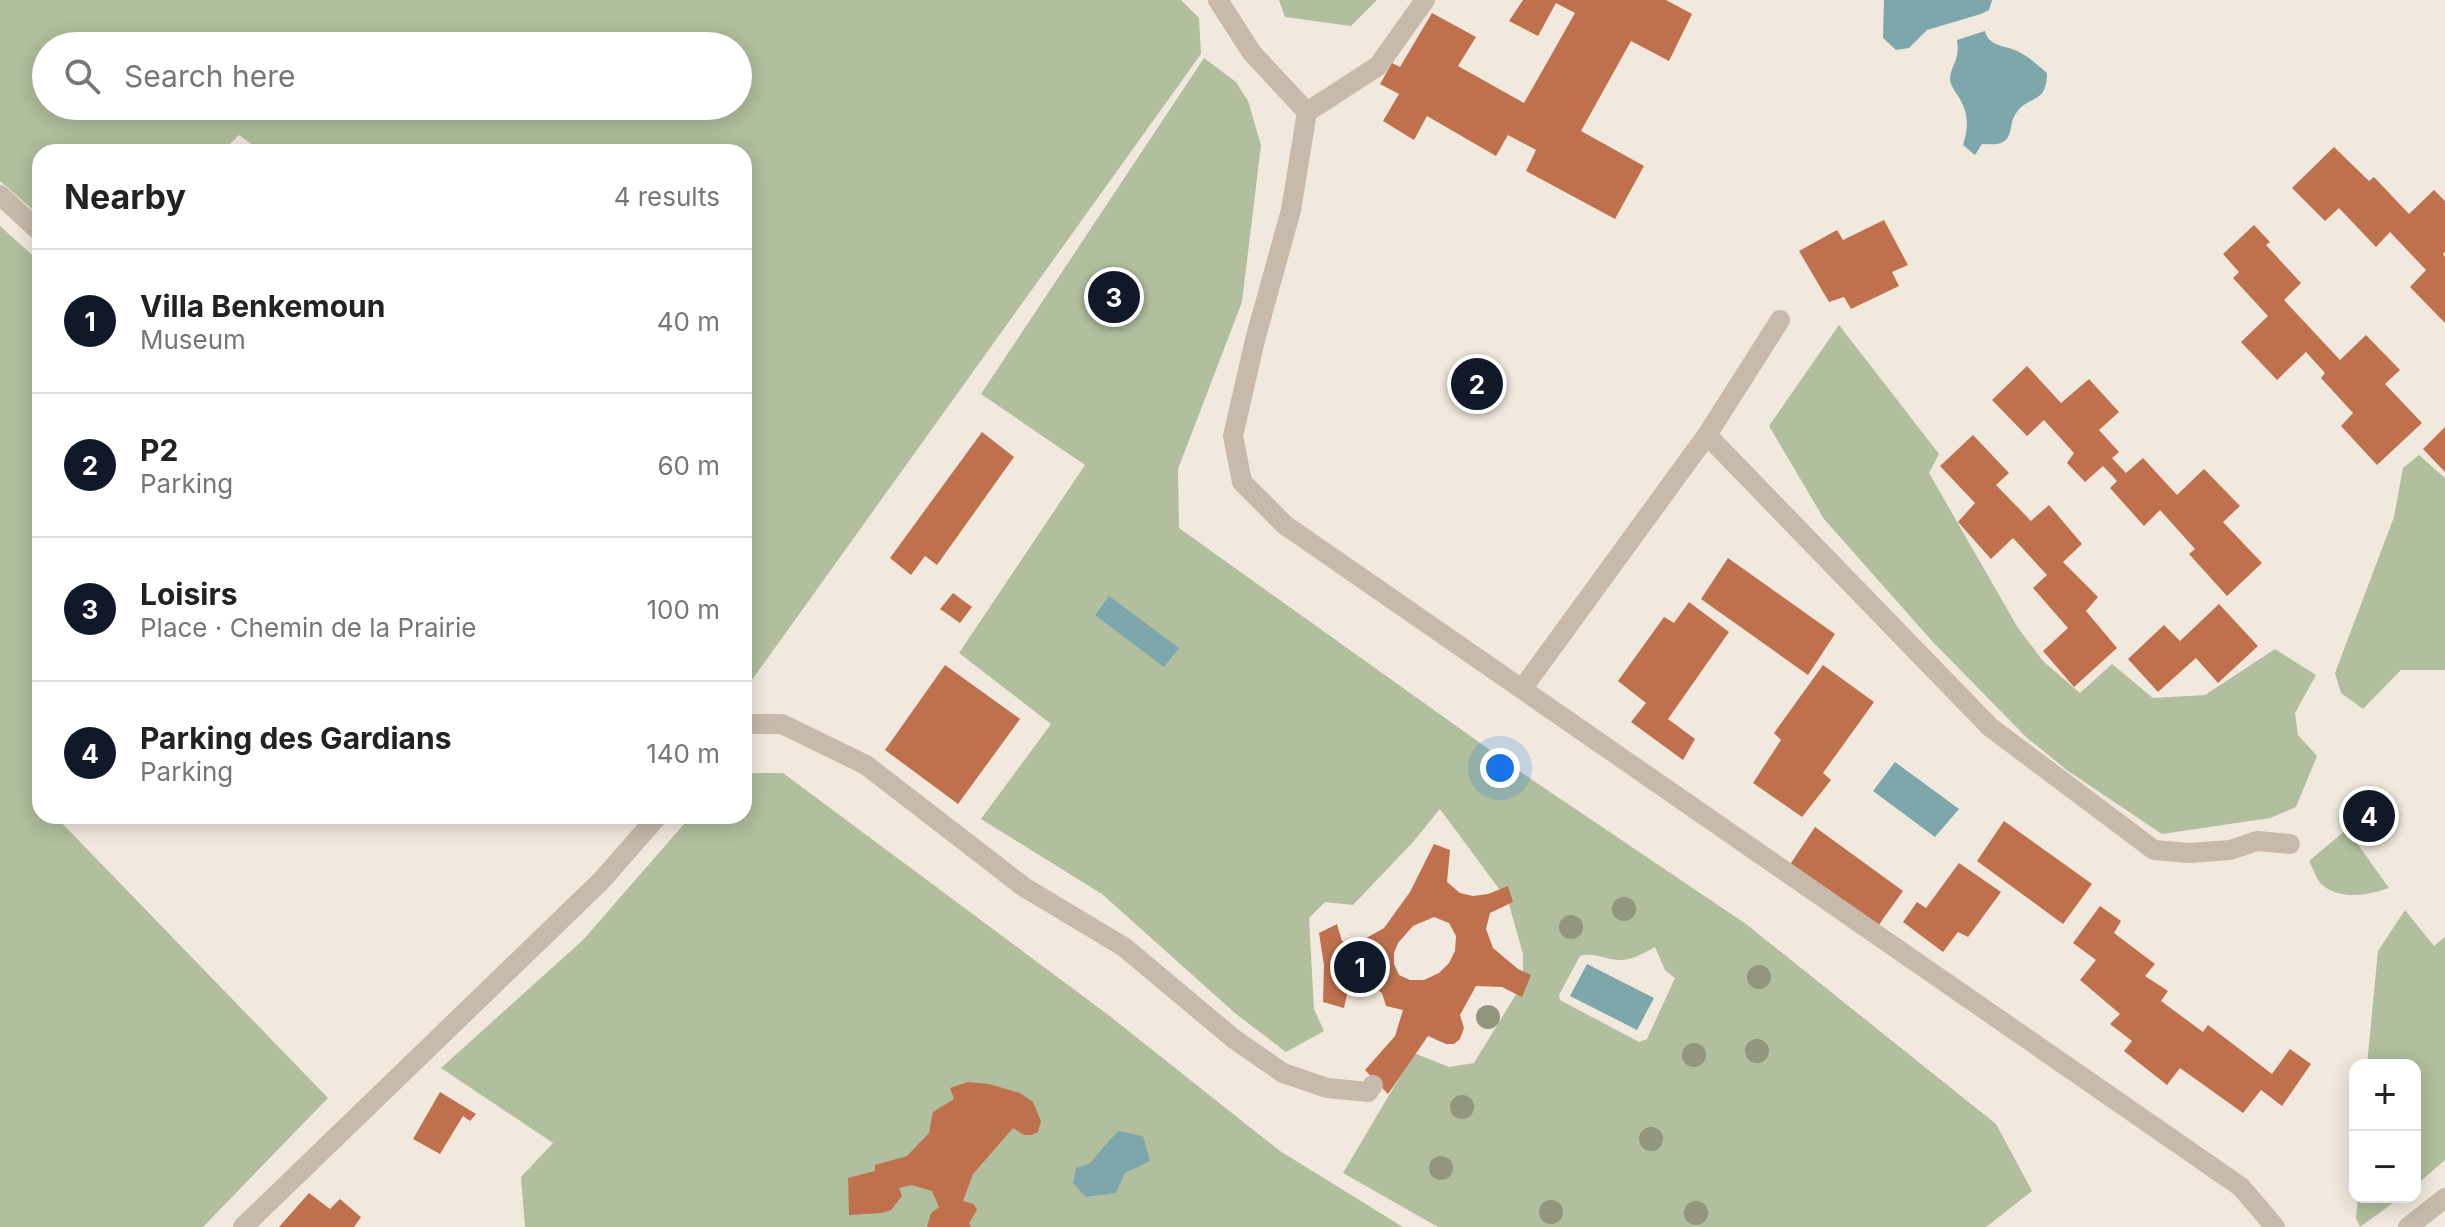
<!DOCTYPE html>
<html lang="en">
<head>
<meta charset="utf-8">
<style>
	:root { --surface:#fff; --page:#f2f2f2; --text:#222; --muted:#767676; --line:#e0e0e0; --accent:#111827 }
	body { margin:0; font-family:Inter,sans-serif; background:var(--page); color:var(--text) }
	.controls { position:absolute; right:24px; bottom:24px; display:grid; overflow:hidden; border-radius:16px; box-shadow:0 4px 20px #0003 }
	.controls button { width:72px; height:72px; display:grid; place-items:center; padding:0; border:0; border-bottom:2px solid var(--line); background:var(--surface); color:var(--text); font:40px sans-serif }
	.you { position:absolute; left:1500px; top:768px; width:28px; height:28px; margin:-20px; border:6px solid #fff; border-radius:50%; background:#1a73e8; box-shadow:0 0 0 12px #1a73e833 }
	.badge { display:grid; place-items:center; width:52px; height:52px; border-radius:50%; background:var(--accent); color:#fff; font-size:26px; font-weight:700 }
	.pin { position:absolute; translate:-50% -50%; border:4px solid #fff; box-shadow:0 2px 8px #0006 }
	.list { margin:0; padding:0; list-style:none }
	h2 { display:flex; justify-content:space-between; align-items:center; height:104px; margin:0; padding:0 32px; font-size:34px }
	h2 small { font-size:26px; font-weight:400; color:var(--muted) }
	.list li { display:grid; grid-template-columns:52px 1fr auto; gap:24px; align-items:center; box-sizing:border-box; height:144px; padding:0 32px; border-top:2px solid var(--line) }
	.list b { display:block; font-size:30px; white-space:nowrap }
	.list p { margin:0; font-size:26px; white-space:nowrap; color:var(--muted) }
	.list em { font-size:26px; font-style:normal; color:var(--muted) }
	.icon { flex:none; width:44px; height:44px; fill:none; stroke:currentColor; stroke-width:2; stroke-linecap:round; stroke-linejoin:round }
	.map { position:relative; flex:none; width:2445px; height:1227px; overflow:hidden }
	.search { position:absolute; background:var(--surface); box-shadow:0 4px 20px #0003; left:32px; top:32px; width:720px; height:88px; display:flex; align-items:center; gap:20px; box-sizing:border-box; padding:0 28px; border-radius:44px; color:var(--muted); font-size:30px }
	.panel { position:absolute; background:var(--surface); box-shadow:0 4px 20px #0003; left:32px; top:144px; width:720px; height:680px; border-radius:24px }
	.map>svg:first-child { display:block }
</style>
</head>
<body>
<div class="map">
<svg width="2445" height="1227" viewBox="0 0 2445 1227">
	<rect width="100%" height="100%" fill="#f1e9dd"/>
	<!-- green -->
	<path fill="#b1bf9e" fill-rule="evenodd" d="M 0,0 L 1181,0 L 1199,18 L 1201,54 L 744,691 L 744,152 L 262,152 L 239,135 L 222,152 L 40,152 L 40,216 L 0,181 ZM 46,46 L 738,46 L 738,106 L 46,106 Z
		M 1279,0 L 1377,0 L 1351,26 L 1285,17 Z
		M 1204,58 L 1236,82 L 1248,101 L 1261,145 L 1242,302 L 1178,469 L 1179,528 L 1525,775 L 1746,924 L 1996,1124 L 2032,1191 L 1986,1227 L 1438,1227 L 1343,1173 L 1414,1053 L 1449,1067 L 1474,1063 L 1523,983 L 1523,954 L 1508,901 L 1440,809 L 1413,842 L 1353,905 L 1325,902 L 1309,918 L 1314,1009 L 1324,1031 L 1286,1052 L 1236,1014 L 1102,894 L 981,819 L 1051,724 L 959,653 L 1085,465 L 981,394 ZM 1655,947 L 1665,970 L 1675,978 L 1647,1039 L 1639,1042 L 1560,1000 L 1559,995 L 1580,956 C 1594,952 1604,959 1618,960 C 1631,961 1644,953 1655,947 Z
		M 0,226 L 40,262 L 40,816 L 55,816 L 328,1098 L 203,1227 L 0,1227 Z
		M 1839,325 L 1939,454 L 1929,473 L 2018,628 L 2043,661 L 2080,693 L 2112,664 L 2153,698 L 2205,695 L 2275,649 L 2316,675 L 2295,713 L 2298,735 L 2317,756 L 2296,807 L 2270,818 L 2162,834 L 2068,771 L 2026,737 L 1932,641 L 1824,519 L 1769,426 Z
		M 2419,455 L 2445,478 L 2445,670 L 2401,670 L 2363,709 L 2341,693 L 2335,673 L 2394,517 L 2403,468 Z
		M 744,773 L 783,773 L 1107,1014 L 1280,1151 L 1403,1227 L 525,1227 L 521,1177 L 553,1143 L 441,1068 L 583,940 L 691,816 L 744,816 Z
		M 2347,829 L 2389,888 C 2368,895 2341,901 2321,884 C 2316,878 2313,868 2309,861 Z
		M 2405,910 L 2434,946 L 2445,937 L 2445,1160 L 2415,1186 L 2415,1065 L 2367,1065 L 2378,951 Z
		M 2358,1197 L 2401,1197 L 2360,1227 L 2356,1218 Z"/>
	<!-- water -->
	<path fill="#7ea7ac" d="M 1884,0 L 1992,0 L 1989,10 L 1981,14 L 1927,30 L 1909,48 L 1896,50 L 1883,38 Z
		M 1985,31 C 1989,48 2008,45 2021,53 C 2030,58 2039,66 2047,73 C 2047,106 2027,94 2015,115 C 2009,125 2013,138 2001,143 C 1996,145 1988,144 1982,144 L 1975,155 L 1963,145 C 1968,129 1969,116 1961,101 C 1957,93 1950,87 1950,78 C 1952,62 1960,61 1957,40 Z
		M 1109,596 L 1179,648 L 1164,667 L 1095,615 Z
		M 1895,762 L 1959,809 L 1935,837 L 1873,791 Z
		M 1587,964 L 1654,998 L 1637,1030 L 1570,996 Z
		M 1118,1131 L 1143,1136 L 1150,1161 L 1125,1173 L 1116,1193 L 1086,1197 L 1073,1183 L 1076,1168 L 1089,1164 Z"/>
	<!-- building -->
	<path fill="#bf714d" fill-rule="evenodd" d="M 1523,0 L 1666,0 L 1692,14 L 1669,61 L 1631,41 L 1581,131 L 1644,166 L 1615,219 L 1526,171 L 1536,150 L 1508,135 L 1496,156 L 1427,116 L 1414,140 L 1383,121 L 1399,94 L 1380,84 L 1392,63 L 1400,67 L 1432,13 L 1476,37 L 1458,66 L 1524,103 L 1575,13 L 1556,3 L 1538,36 L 1509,21 Z
		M 2334,147 L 2369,181 L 2374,177 L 2409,214 L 2434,190 L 2445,201 L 2445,252 L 2443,254 L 2445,257 L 2445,323 L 2410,287 L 2426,270 L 2390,232 L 2376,247 L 2339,208 L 2325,221 L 2292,188 Z
		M 1884,220 L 1908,265 L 1892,272 L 1899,286 L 1851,309 L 1844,297 L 1829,302 L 1799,251 L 1837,230 L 1843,240 Z
		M 2254,225 L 2270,242 L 2266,245 L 2301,283 L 2284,300 L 2340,360 L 2366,335 L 2400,370 L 2385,384 L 2422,423 L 2377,465 L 2341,426 L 2353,413 L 2321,378 L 2325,373 L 2306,352 L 2277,380 L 2241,342 L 2268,316 L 2233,278 L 2239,272 L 2223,254 Z
		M 1114,271 L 1138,287 L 1115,323 L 1091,308 Z
		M 2027,366 L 2061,403 L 2089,379 L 2119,412 L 2099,430 L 2119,452 L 2112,458 L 2126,473 L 2143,458 L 2177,495 L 2204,469 L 2240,506 L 2223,522 L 2262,563 L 2227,596 L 2189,554 L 2195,549 L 2160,510 L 2144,526 L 2110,488 L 2117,481 L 2103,466 L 2085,482 L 2067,463 L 2074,453 L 2044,420 L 2027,436 L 1992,400 Z
		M 2445,427 L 2445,472 L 2423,449 Z
		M 982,432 L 1014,457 L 937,565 L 925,556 L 911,575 L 890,558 Z
		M 1973,435 L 2009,473 L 1996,485 L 2031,521 L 2049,505 L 2082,544 L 2063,562 L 2098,597 L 2086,611 L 2117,648 L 2074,687 L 2043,651 L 2068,628 L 2033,588 L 2047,575 L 2013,538 L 1991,559 L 1958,522 L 1975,503 L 1940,466 Z
		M 1728,558 L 1835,634 L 1808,675 L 1701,599 Z
		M 953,593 L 972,607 L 960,623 L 940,609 Z
		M 1689,602 L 1729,632 L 1668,719 L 1695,739 L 1683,760 L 1631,722 L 1646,703 L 1618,681 L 1664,617 L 1674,623 Z
		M 2219,604 L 2258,646 L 2218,683 L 2196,658 L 2158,692 L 2128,659 L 2164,625 L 2180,641 Z
		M 945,665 L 1020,719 L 958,804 L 885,750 Z
		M 1823,665 L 1874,702 L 1823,773 L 1831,780 L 1802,817 L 1753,783 L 1781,740 L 1774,733 Z
		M 2004,821 L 2092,884 L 2063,924 L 1977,861 Z
		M 1815,827 L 1903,891 L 1873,933 L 1787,869 Z
		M 1434,844 L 1450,850 L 1447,882 L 1460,893 L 1473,896 L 1488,894 L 1508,886 L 1513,902 L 1490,913 L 1486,929 L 1493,948 L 1518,969 L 1531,975 L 1522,997 L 1502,987 L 1476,986 L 1460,1015 L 1464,1028 L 1460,1039 L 1454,1044 L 1446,1044 L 1428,1036 L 1388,1094 L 1365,1070 L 1395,1036 L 1403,1010 L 1386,1006 L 1382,993 L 1370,985 L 1358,985 L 1348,990 L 1344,1008 L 1323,1002 L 1324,965 L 1319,933 L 1337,924 L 1342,941 L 1354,945 L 1384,928 L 1410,892 ZM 1434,917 L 1449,923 L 1456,936 L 1455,951 L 1449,963 L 1439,973 L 1424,980 L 1410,980 L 1399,975 L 1394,964 L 1394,953 L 1398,943 L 1413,926 Z
		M 1959,863 L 2001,892 L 1968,937 L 1958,932 L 1943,952 L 1903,922 L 1917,902 L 1926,908 Z
		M 2100,906 L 2121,921 L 2114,933 L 2155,964 L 2145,976 L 2168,991 L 2161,1001 L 2203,1032 L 2208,1025 L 2272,1074 L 2290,1049 L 2311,1064 L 2282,1106 L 2261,1090 L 2243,1113 L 2180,1068 L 2167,1085 L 2124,1051 L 2132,1041 L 2110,1024 L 2120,1014 L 2080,980 L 2096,960 L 2073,943 Z
		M 968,1082 L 989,1084 L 1020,1093 L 1033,1102 L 1041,1121 L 1038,1132 L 1032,1135 L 1024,1135 L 1013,1128 L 973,1174 L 963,1201 L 974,1204 L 977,1210 L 969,1223 L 971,1227 L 927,1227 L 931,1213 L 939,1207 L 932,1191 L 912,1185 L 899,1188 L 902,1196 L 891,1210 L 882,1213 L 849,1215 L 848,1178 L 875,1171 L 875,1165 L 907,1156 L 929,1133 L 933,1112 L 954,1099 L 950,1088 Z
		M 440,1092 L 476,1114 L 470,1121 L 463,1116 L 440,1154 L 413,1139 Z
		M 309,1193 L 330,1209 L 340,1199 L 361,1217 L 354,1227 L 279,1227 Z"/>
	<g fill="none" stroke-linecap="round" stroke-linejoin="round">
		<!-- minor -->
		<path stroke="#c8baaa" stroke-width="20" d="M 1218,0 L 1252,53 L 1307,112 L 1378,66 L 1425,0
			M 1307,112 L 1291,210 L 1255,340 L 1233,436 L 1242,482 L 1285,525 L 2241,1187 L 2275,1227
			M 0,195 L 40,232
			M 1707,435 L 1990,727 L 2154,850 L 2189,853 L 2230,850 L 2257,841 L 2290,844
			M 1522,689 L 1707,435 L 1780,320
			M 744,724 L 782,724 L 866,765 L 1024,887 L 1124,947 L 1234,1039 L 1283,1073 L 1327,1088 L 1368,1092 L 1373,1085
			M 243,1227 L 601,881 L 658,816
			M 2408,1227 L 2445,1198"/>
	</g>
	<!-- trees -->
	<g fill="#91967d">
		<circle cx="1624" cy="909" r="12"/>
		<circle cx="1571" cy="927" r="12"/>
		<circle cx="1759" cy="977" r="12"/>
		<circle cx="1488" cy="1017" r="12"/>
		<circle cx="1757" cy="1051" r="12"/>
		<circle cx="1694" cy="1055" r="12"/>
		<circle cx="1462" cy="1107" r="12"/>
		<circle cx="1651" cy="1139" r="12"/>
		<circle cx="1441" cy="1168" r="12"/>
		<circle cx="1551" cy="1212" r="12"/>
		<circle cx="1696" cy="1213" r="12"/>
	</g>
</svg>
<div class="controls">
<button>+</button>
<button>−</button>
</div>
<div class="you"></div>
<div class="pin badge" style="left:1360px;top:967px">1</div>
<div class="pin badge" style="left:1477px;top:384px">2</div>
<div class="pin badge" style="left:1114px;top:297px">3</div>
<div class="pin badge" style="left:2369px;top:816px">4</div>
<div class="search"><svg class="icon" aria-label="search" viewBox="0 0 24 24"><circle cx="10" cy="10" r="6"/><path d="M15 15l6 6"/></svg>Search here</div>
<section class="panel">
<h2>Nearby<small>4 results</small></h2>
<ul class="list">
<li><span class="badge">1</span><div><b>Villa Benkemoun</b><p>Museum</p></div><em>40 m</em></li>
<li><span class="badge">2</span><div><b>P2</b><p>Parking</p></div><em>60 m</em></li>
<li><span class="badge">3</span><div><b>Loisirs</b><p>Place · Chemin de la Prairie</p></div><em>100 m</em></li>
<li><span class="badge">4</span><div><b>Parking des Gardians</b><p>Parking</p></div><em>140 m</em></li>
</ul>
</section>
</div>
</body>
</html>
